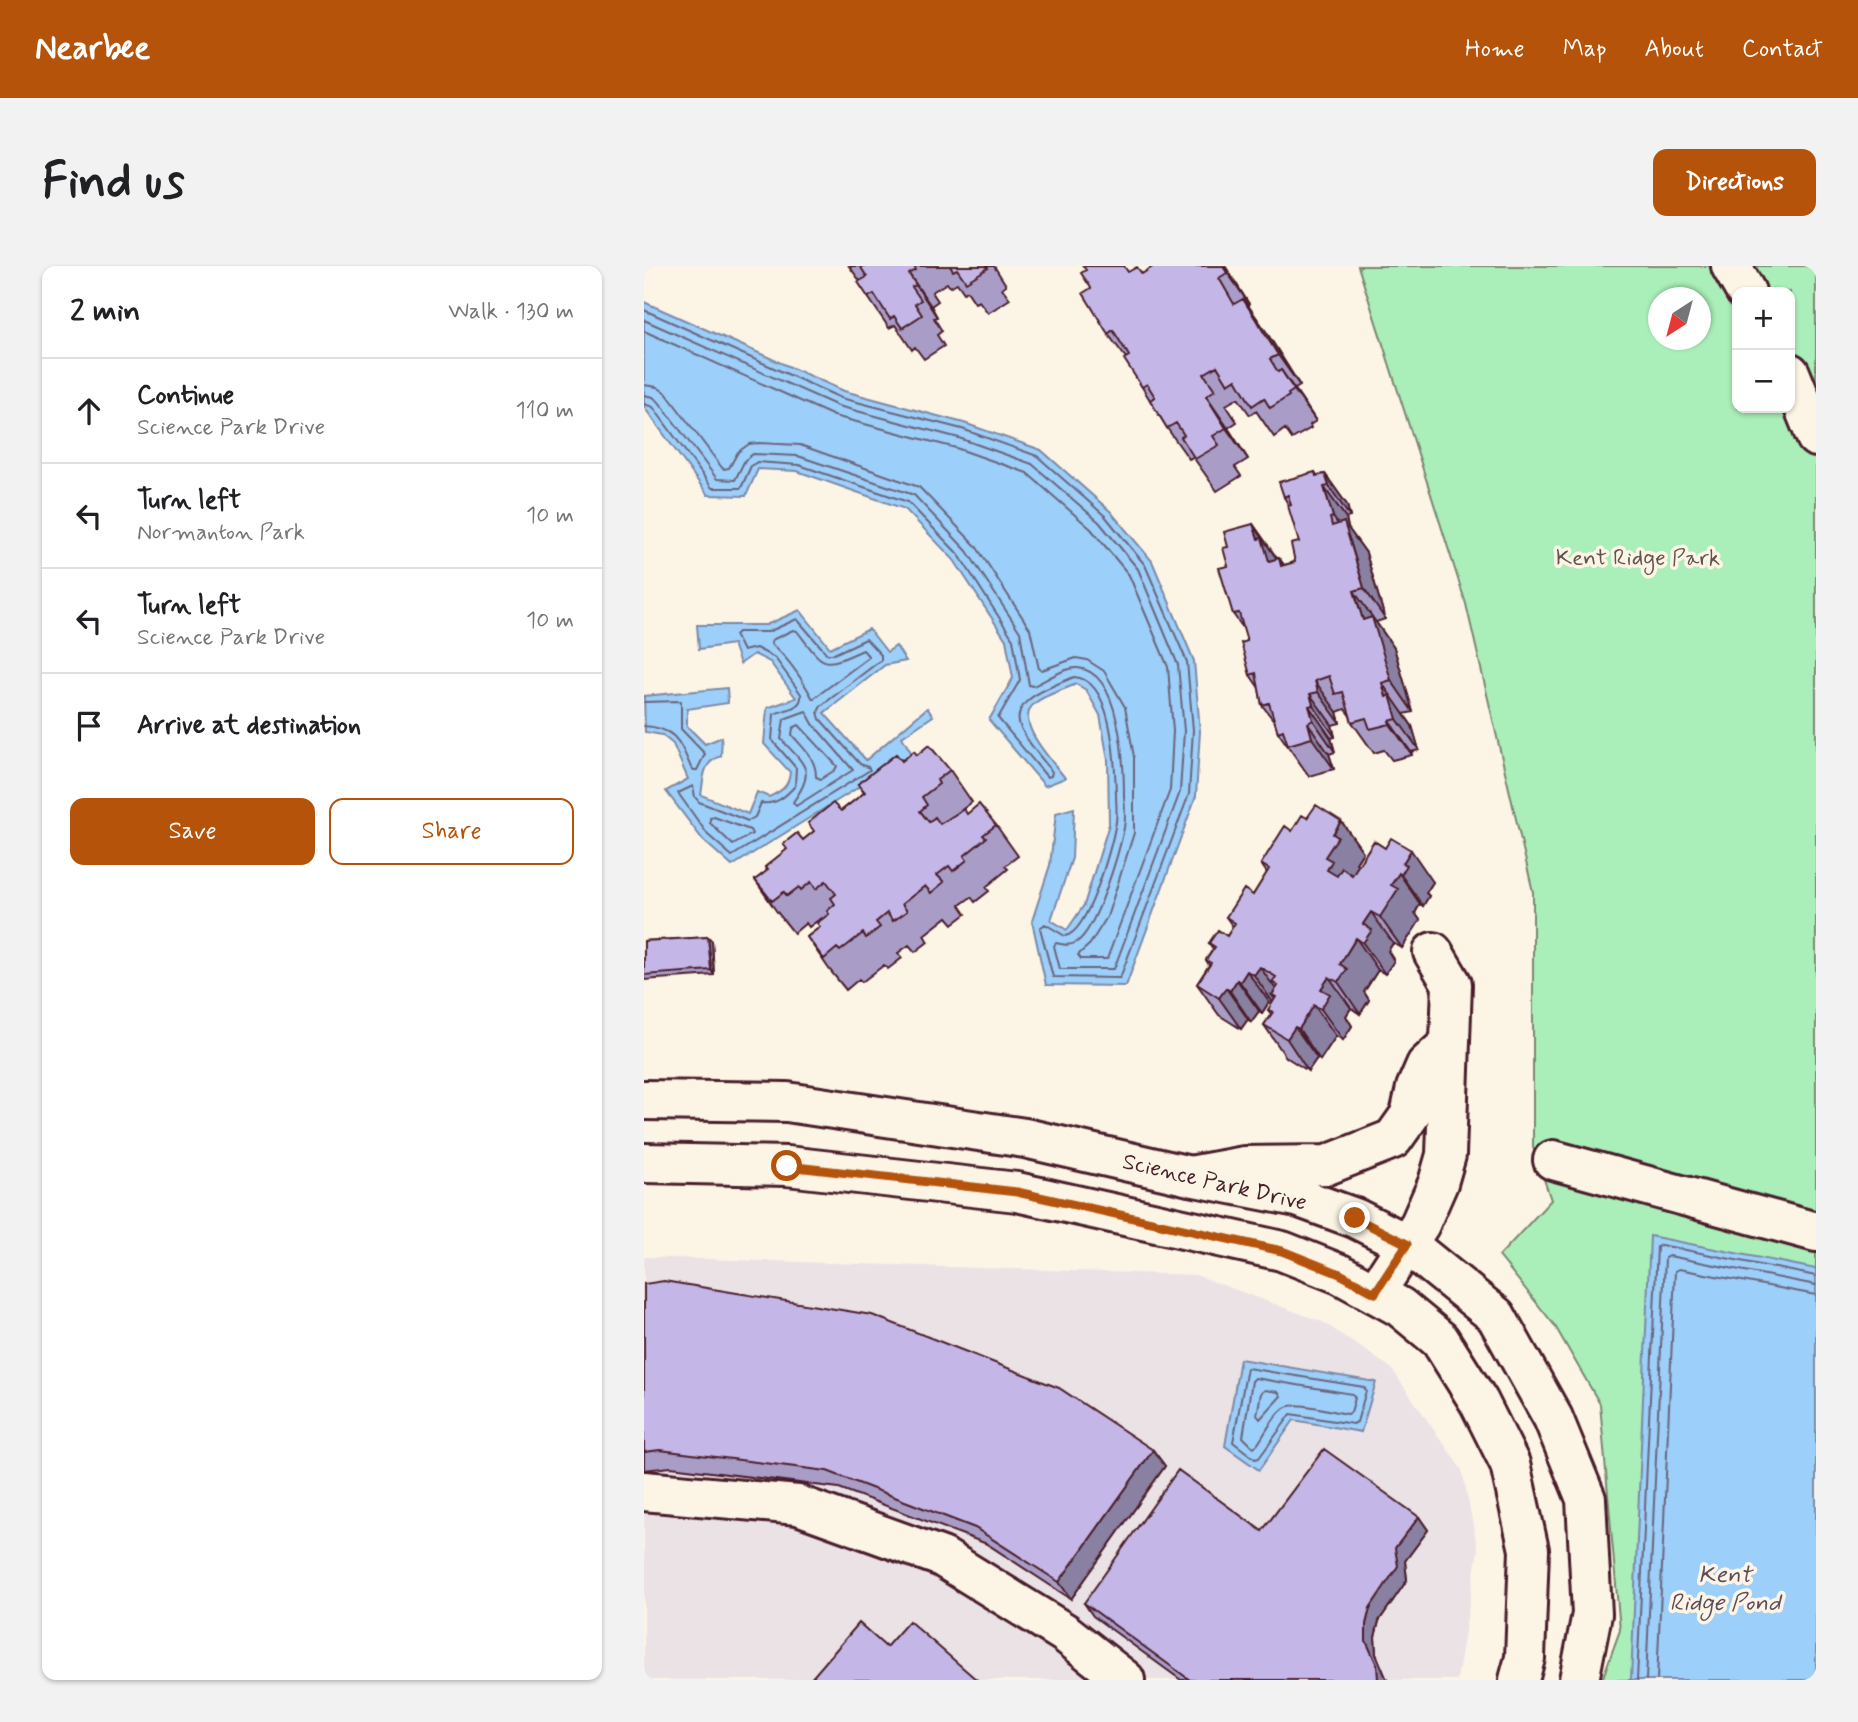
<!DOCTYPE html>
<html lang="en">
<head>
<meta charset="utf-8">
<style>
	:root { --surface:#fff; --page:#f2f2f2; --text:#202124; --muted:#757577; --line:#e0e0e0; --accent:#b45309 }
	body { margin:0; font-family:Mynerve,sans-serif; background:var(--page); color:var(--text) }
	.controls { position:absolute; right:21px; top:21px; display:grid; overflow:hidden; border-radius:14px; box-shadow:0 2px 5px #0004 }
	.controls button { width:63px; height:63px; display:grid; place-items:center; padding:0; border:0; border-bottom:2px solid var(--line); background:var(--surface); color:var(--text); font:35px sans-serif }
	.compass { position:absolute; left:1004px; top:21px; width:63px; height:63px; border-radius:50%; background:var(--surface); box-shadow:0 2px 5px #0004; rotate:216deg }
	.stop { position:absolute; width:21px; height:21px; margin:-16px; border:5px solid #b45309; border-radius:50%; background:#fff }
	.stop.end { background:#b45309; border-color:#fff; box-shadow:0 2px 7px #0008 }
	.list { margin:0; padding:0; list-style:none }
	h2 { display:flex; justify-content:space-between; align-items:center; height:91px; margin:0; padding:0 28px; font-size:30px }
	h2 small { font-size:23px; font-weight:400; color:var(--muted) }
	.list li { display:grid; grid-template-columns:46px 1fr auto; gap:21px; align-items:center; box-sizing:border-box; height:105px; padding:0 28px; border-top:2px solid var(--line) }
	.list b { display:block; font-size:26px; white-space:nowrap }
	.list p { margin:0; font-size:23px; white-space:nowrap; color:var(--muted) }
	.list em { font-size:23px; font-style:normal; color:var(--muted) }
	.actions { display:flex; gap:14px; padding:21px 28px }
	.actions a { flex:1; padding:16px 0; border:2px solid var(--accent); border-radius:14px; text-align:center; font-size:24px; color:var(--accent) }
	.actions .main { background:var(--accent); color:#fff }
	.icon { flex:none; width:38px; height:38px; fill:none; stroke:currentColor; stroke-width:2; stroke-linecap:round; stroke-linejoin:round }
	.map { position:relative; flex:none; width:1172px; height:1414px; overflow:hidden; border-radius:14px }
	header { display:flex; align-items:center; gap:42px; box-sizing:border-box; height:98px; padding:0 35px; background:var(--accent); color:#fff }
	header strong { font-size:33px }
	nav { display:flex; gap:38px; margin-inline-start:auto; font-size:24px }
	.intro { display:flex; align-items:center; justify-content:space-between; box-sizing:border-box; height:168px; padding:0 42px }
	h1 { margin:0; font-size:49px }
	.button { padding:18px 32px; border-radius:14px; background:var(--accent); color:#fff; font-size:24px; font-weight:700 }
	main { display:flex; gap:42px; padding:0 42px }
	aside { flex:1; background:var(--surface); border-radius:14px; box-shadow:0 2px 5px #0004 }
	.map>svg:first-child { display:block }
</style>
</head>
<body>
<header>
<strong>Nearbee</strong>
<nav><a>Home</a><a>Map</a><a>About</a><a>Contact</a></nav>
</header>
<div class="intro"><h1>Find us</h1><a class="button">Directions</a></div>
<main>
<aside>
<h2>2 min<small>Walk · 130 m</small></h2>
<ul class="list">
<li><svg class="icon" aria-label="ahead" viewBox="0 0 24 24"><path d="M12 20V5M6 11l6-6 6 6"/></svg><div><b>Continue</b><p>Science Park Drive</p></div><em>110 m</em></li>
<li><svg class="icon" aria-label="left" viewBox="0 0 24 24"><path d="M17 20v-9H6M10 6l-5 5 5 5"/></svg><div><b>Turn left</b><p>Normanton Park</p></div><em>10 m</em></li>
<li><svg class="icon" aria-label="left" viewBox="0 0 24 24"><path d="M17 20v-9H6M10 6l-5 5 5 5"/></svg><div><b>Turn left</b><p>Science Park Drive</p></div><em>10 m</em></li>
<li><svg class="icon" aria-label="arrive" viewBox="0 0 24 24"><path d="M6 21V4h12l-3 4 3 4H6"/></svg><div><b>Arrive at destination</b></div></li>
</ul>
<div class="actions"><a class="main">Save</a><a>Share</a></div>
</aside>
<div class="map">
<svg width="1172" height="1414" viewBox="0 0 1172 1414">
	<rect width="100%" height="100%" fill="#fcf5e5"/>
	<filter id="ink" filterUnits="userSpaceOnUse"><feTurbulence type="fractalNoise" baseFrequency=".0143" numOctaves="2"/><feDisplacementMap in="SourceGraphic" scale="14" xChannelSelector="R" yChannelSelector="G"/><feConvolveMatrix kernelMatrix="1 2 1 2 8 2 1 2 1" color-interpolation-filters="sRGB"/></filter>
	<g filter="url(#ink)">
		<!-- built -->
		<path fill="#ebe2e6" d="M 0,991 L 552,1009 L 679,1056 L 747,1102 L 818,1204 L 834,1284 L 813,1414 L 0,1414 Z"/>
		<!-- green -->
		<path fill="#aaeeb9" stroke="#7a8672" stroke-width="2" fill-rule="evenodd" d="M 714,0 L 1172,0 L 1172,1414 L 958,1414 L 976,1364 L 956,1138 L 911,1060 L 855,990 L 907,934 L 889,881 L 889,626 L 822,338 ZM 1093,26 L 1146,26 L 1146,142 L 1093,142 ZM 1015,32 L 1056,32 L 1056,74 L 1015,74 Z"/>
		<!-- water -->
		<path fill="#9ccff9" stroke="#7b89a7" stroke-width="2" d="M 0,36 L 200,125 L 320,157 L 397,184 L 466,245 L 508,295 L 550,395 L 556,465 L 552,530 L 482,720 L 402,719 L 388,655 L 406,599 L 412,547 L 430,542 L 428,592 L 407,654 L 423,664 L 440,639 L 465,558 L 464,494 L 456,449 L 442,424 L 432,418 C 420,424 402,428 391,437 C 368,455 408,494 421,512 L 401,520 L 345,454 L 369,412 L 362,374 L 310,294 L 261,243 L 153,205 L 114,203 L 102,230 L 64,229 L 0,141 Z
			M 156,344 L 186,382 L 225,363 L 243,386 L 252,380 L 262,395 L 241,399 L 180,447 L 222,494 L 283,442 L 289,450 L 258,471 L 268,488 L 88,600 L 59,574 L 22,525 L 44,513 L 29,478 L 18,469 L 1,466 L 0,430 L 83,422 L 84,437 L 43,443 L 43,460 L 61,478 L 78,471 L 77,490 C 58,496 60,512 57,529 L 104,548 L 113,526 L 125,531 C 138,525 145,520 146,506 L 120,478 L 123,442 L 152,432 L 126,396 L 110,388 L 96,398 L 89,378 L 55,383 L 53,359 L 122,359 Z
			M 1006,970 L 1172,1003 L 1172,1414 L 987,1414 Z
			M 596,1093 L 732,1116 L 717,1166 L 650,1154 L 615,1204 L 581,1180 Z"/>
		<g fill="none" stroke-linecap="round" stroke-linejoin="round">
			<!-- shore -->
			<path stroke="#6b657d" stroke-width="2" d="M 0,44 L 197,132 L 318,163 L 393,190 L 461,250 L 501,299 L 543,396 L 549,464 L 545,528 L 476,712 L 409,711 L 396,662 L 401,658 L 421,670 C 444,667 467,583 471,561 C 474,551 472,539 472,529 C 471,501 470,413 430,411 C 410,420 361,434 378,464 C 385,479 398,492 408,506 L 407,510 L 403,511 L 354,452 L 376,414 L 369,373 L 315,289 L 264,236 L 155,199 L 113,196 L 107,200 L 97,222 L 68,222 L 9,141 L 0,138
				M 0,54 L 194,140 L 315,172 L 388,198 L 455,256 L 494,303 L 534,399 L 540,465 L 536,526 L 470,703 L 416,703 L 410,680 L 412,677 C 420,679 426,680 433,676 C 453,662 475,587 480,562 C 482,552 481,541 480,530 C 480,499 477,406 434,402 C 420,401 401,415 389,420 L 385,419 L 376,366 L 323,285 L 270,229 L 154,190 L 109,188 L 101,194 L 91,214 L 73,213 L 15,136 L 9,131 L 0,129
				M 0,65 L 190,150 L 312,182 L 383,207 L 447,263 L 485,309 L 524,401 L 529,465 L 526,524 L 463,693 L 437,693 L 434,689 L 446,678 L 463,651 L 490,567 L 490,491 L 481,441 L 460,405 L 443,394 L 432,392 L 398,404 L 395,403 L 386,363 L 332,280 L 275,221 L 156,179 L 115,177 L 105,178 L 94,186 L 85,202 L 79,203 L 22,127 L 13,121 L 0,119
				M 153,353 L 183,388 L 190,388 L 222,373 L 237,389 L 237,394 L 177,440 L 174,446 L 176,453 L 216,498 L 224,501 L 226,504 L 88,590 L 64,569 L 34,527 L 49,520 L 51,531 L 55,536 L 104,555 L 111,551 L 117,537 C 132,539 141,531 151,520 L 152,502 L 128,474 L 130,448 C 141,443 159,443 157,428 L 131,392 L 112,382 L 99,385 L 91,369 L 94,366 L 124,366 Z
				M 149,364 L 153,365 C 181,401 177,403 219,384 L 225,391 L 169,433 C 158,413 145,392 127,378 L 128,374 Z
				M 0,436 L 37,435 L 37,463 L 61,488 L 53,504 L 48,504 C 36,477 33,462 0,460
				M 162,445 L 169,458 L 209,504 L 152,540 L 149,536 C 173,504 160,498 137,473 L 140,453 Z
				M 155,459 L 193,500 L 191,504 L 177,513 L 172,511 C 172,492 160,483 148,469 L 149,462 Z
				M 70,551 L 106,564 L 108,568 L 89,579 L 66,557 L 66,552 Z
				M 603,1102 L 720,1121 L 722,1125 L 713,1156 L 709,1158 L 647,1148 L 615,1192 L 611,1193 L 589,1176 Z
				M 611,1112 L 708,1128 L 711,1132 L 707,1146 L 704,1148 C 689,1146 650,1133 639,1143 C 628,1152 621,1168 613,1179 L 609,1181 L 599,1171 L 608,1115 Z
				M 621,1124 L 634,1126 L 637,1130 L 616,1153 L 613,1149 L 617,1127 Z
				M 993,1414 L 1013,981 L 1017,979 L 1172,1010
				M 1002,1414 L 1021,992 L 1025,990 L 1172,1019
				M 1013,1414 L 1031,1005 L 1035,1003 L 1172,1029"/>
			<defs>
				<path id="minor" d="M 1087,0 L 1102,26
					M 1146,107 L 1172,171
					M 909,894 L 1172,966
					M 546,910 L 601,900 L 683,899 L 749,873 L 766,849 L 772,822 L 782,799 L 805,778
					M 731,1027 L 776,958 L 794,917 L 802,889 L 808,718 L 789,686
					M 0,1225 L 154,1239 L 298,1291 L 421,1367 L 481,1414"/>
				<path id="major" d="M 0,834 L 143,836 L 381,872 L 546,910 L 653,931 L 711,952 L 763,978 L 852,1050 L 909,1152 L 942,1233 L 948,1348 L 935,1414
					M 0,897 L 143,900 L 373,926 L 638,985 L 696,1008 L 756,1041 L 796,1074 L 835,1136 L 866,1198 L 885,1284 L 881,1392 L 875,1414"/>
			</defs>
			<!-- minor casing -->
			<use href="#minor" stroke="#4a1f2b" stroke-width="44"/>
			<!-- major casing -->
			<use href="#major" stroke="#4a1f2b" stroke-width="44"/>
			<!-- minor -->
			<use href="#minor" stroke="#fcf5e5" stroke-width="38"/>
			<!-- major -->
			<use href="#major" stroke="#fcf5e5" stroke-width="38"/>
		</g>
		<!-- wall -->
		<path fill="#a99dc8" stroke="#4a1f2b" stroke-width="2" d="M 205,0 L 350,0 L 362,19 L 358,22 L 366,33 L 344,47 L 335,35 L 331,37 L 323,25 L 320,27 L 313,17 L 306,21 L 303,17 L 288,26 L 294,35 L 287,40 L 293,51 L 290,52 L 298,65 L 293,69 L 300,80 L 280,93 L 271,81 L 268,84 L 251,59 L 245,62 L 224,31 L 216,15 Z
			M 510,0 L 581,0 L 605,38 L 604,39 L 621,64 L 656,120 L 651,123 L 672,155 L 666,159 L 667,162 L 648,173 L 641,163 L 630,171 L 612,145 L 606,149 L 594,132 L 582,139 L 593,156 L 584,162 L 604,193 L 591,201 L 597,210 L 573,225 L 549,191 L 545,193 L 523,162 L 498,121 L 482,92 L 464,68 L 485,6 L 498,8 Z
			M 671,206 L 674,210 L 681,208 L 703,239 L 706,251 L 702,252 L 704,262 L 722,287 L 741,353 L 732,356 L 750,382 L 769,446 L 760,448 L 768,460 L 775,484 L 767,486 L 768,489 L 748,494 L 740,484 L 730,487 L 708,456 L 706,450 L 701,443 L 693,446 L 696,457 L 688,459 L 691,471 L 687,472 L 691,486 L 685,488 L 690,503 L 665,510 L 634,466 L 631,456 L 618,439 L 615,422 L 606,409 L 603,375 L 599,362 L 589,348 L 584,300 L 584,281 L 609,258 L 633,292 L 635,292 L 640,299 L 651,296 L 655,276 L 645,240 L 640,231 Z
			M 273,489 L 306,504 L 328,536 L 315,546 L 352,559 L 374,590 L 361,600 L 364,603 L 342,621 L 345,625 L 331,636 L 327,631 L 316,639 L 322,648 L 309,658 L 303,651 L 280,669 L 284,676 L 271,686 L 265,679 L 254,687 L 258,692 L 244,703 L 240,699 L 218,716 L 215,713 L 202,724 L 185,703 L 163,671 L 176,661 L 178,654 L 177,652 L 165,661 L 162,657 L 150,667 L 133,646 L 111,614 L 123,605 L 121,601 L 143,584 L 159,574 L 220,527 L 214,518 L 258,495 Z
			M 663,552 L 697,555 L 719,586 L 712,597 L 714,600 L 730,575 L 789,616 L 782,627 L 785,630 L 779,640 L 776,638 L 771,647 L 776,654 L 758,682 L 749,677 L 744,685 L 750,695 L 741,708 L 734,704 L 720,726 L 725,734 L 716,748 L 707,742 L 702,750 L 708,760 L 699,774 L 692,770 L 676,794 L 673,792 L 664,805 L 642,791 L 620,759 L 627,748 L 624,744 L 628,738 L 625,736 L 618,747 L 615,745 L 607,756 L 604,753 L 597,763 L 575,749 L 553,718 L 565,699 L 562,694 L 569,683 L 565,677 L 583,670 L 589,661 L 582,651 L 609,629 L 623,607 L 617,598 L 648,565 Z
			M 64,671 L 68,675 L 70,709 L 0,714 L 0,675 Z
			M 0,1018 L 509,1184 L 521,1200 L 427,1333 L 343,1278 L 195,1222 L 27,1201 L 0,1204 Z
			M 775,1251 L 784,1264 L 761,1295 L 763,1314 L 735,1355 L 731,1371 L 732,1388 L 743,1414 L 537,1414 L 449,1350 L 440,1337 L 618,1265 Z"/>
		<!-- shaded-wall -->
		<path fill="#8980a2" stroke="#4a1f2b" stroke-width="2" d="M 579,0 L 581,0 L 605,38 Z
			M 265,8 L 287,40 L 293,51 L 272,19 Z
			M 599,33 L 621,64 L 656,120 L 634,89 Z
			M 637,104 L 659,135 L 672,155 L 650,124 Z
			M 562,130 L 584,162 L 604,193 L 582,162 Z
			M 681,208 L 703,239 L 706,251 L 685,220 Z
			M 680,221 L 702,252 L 704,262 L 722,287 L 741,353 L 720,322 L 706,275 L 689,251 Z
			M 609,258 L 637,299 L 635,292 L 657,323 L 625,295 L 614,273 Z
			M 710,325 L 750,382 L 769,446 L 747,414 L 719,354 Z
			M 671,415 L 693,446 L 696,457 L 674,426 Z
			M 738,417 L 768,460 L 775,484 L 753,453 L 742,431 Z
			M 666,428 L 688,459 L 691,471 L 669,439 Z
			M 665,440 L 687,472 L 691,486 L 669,454 Z
			M 745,455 L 767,486 L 768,489 L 746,458 Z
			M 664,457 L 685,488 L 690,503 L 668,472 Z
			M 697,555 L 719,586 L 712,597 L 716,602 L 704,619 L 683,604 L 681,591 L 689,568 Z
			M 767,584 L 789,616 L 782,627 L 785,630 L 779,640 L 757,609 L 759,597 Z
			M 755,607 L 776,638 L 771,647 L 776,654 L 758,682 L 736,651 L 747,619 Z
			M 727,646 L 749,677 L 744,685 L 750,695 L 741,708 L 719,677 L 719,658 Z
			M 64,671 L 68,675 L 70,709 L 67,704 Z
			M 712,672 L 734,704 L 720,726 L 725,734 L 716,748 L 694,716 L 696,698 Z
			M 616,701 L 638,732 L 628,729 L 634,737 L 632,741 L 610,709 Z
			M 603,705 L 625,736 L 618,747 L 596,716 Z
			M 685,711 L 707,742 L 702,750 L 708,760 L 699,774 L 677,743 L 677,723 Z
			M 593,714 L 615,745 L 607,756 L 586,725 Z
			M 582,722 L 604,753 L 597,763 L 575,732 Z
			M 670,739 L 692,770 L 676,794 L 655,763 Z
			M 651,761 L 673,792 L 664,805 L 643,773 Z
			M 509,1184 L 521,1200 L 427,1333 L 415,1316 Z
			M 775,1251 L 784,1264 L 761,1295 L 763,1314 L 735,1355 L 731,1371 L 732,1388 L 743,1414 L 734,1414 L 722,1375 L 722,1358 L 726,1342 L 751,1282 Z"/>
		<!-- building -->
		<path fill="#c4b7e8" stroke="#4a1f2b" stroke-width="2" d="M 216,0 L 270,0 L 272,4 L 265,8 L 272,19 L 268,21 L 277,34 L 271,38 L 278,49 L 258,62 L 250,50 L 246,53 L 230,28 L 224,31 L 214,16 L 223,11 Z
			M 306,0 L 342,0 L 344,2 L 322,16 L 313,3 L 309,5 Z
			M 439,0 L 480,0 L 484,6 L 493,1 L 498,8 L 510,0 L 579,0 L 583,7 L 575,12 L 590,38 L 599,33 L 634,89 L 626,93 L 634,106 L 637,104 L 650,124 L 644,128 L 645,130 L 626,142 L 620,132 L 608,140 L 592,113 L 584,118 L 573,100 L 560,108 L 571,124 L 562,130 L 582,162 L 569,170 L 575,179 L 551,193 L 537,171 L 540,169 L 532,157 L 523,162 L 506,134 L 511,131 L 503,118 L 498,121 L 480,93 L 485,90 L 469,64 L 464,68 L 439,27 L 447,22 L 437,7 L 442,4 Z
			M 671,206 L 672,210 L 681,208 L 685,220 L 680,221 L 689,251 L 686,252 L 688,260 L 700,256 L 720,322 L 710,325 L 719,354 L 728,351 L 747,414 L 738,417 L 742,431 L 746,429 L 753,453 L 745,455 L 746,458 L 726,463 L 722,452 L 708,456 L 699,426 L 691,428 L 685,410 L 671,415 L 674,426 L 666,428 L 669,439 L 665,440 L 669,454 L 664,457 L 668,472 L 644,479 L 639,464 L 634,466 L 625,437 L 618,439 L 612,407 L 606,409 L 597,377 L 603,375 L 595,347 L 589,348 L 575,302 L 584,300 L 579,282 L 584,281 L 580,266 L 609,258 L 614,273 L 618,272 L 625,295 L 635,292 L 637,300 L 651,296 L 647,278 L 655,276 L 644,240 L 647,239 L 644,229 L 640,231 L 635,216 Z
			M 285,479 L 306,504 L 293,514 L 295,518 L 278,531 L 283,539 L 276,545 L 285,556 L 291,551 L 296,558 L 320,543 L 323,548 L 335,538 L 352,559 L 339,569 L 342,572 L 320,590 L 323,594 L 309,605 L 305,600 L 293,609 L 300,616 L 287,627 L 281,620 L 258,638 L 263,645 L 249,655 L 243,647 L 232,656 L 236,661 L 222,672 L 219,667 L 196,685 L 193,682 L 180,693 L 163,671 L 176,661 L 173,657 L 185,648 L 183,645 L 191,638 L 187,632 L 192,628 L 182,615 L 172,623 L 167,616 L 157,624 L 155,621 L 143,630 L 140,626 L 128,635 L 111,614 L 124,604 L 121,601 L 143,583 L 139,578 L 153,567 L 159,574 L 170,565 L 164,557 L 189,537 L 197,545 L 221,526 L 214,518 L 252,488 L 258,495 L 270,485 L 273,489 Z
			M 672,539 L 697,555 L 689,568 L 694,571 L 681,591 L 688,595 L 683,604 L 693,610 L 698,602 L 708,609 L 730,575 L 741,582 L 747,572 L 767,584 L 759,597 L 763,599 L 757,609 L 755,607 L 747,619 L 754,623 L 736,651 L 727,646 L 719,658 L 728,664 L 719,677 L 712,672 L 696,698 L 703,703 L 694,716 L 685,711 L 677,723 L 686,728 L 677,743 L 670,739 L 655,763 L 651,761 L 643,773 L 620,759 L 629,746 L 624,744 L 632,731 L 628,729 L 634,720 L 628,716 L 632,711 L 616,701 L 610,709 L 603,705 L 596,716 L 593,714 L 586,725 L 582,722 L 575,732 L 553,718 L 567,697 L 562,694 L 571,681 L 565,677 L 574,664 L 583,670 L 591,657 L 582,651 L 600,623 L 609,629 L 625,603 L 617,598 L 641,560 L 648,565 L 658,549 L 663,552 Z
			M 64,671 L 67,704 L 0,709 L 0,675 Z
			M 20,1015 L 228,1049 L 415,1122 L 509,1184 L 415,1316 L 331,1262 L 183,1205 L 16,1184 L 0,1186 L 0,1018 Z
			M 680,1183 L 775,1251 L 751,1282 L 754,1300 L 726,1342 L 722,1358 L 722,1375 L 733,1399 L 734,1414 L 546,1414 L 440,1337 L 534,1204 L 618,1265 Z
			M 265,1355 L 333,1414 L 166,1414 L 215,1357 L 242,1381 Z"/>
	</g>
	<g fill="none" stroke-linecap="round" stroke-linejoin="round" filter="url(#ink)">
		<!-- route -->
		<path stroke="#b45309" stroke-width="9" d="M 143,900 L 373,926 L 638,985 L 696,1008 L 731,1027 L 763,978 L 711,952"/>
	</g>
	<g text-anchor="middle" stroke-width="7" stroke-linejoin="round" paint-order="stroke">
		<!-- park labels -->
		<g font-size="23" fill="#62534e" stroke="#fcf5e5">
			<text x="994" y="299">Kent Ridge Park</text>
		</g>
		<!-- street labels -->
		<g font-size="23" fill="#4a1f2b" stroke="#fcf5e5">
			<text transform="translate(571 915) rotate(13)" y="8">Science Park Drive</text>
		</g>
		<!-- water labels -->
		<g font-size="24" font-style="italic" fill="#5e4b5e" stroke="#fcf5e5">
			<text x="1081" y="1316">Kent<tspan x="1081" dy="28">Ridge Pond</tspan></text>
		</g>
	</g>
</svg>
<div class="controls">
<button>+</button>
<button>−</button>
</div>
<svg class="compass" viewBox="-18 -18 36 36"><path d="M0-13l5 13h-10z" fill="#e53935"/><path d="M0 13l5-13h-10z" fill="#757577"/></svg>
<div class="stop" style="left:143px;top:900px"></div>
<div class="stop end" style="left:711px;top:952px"></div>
</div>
</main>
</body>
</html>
